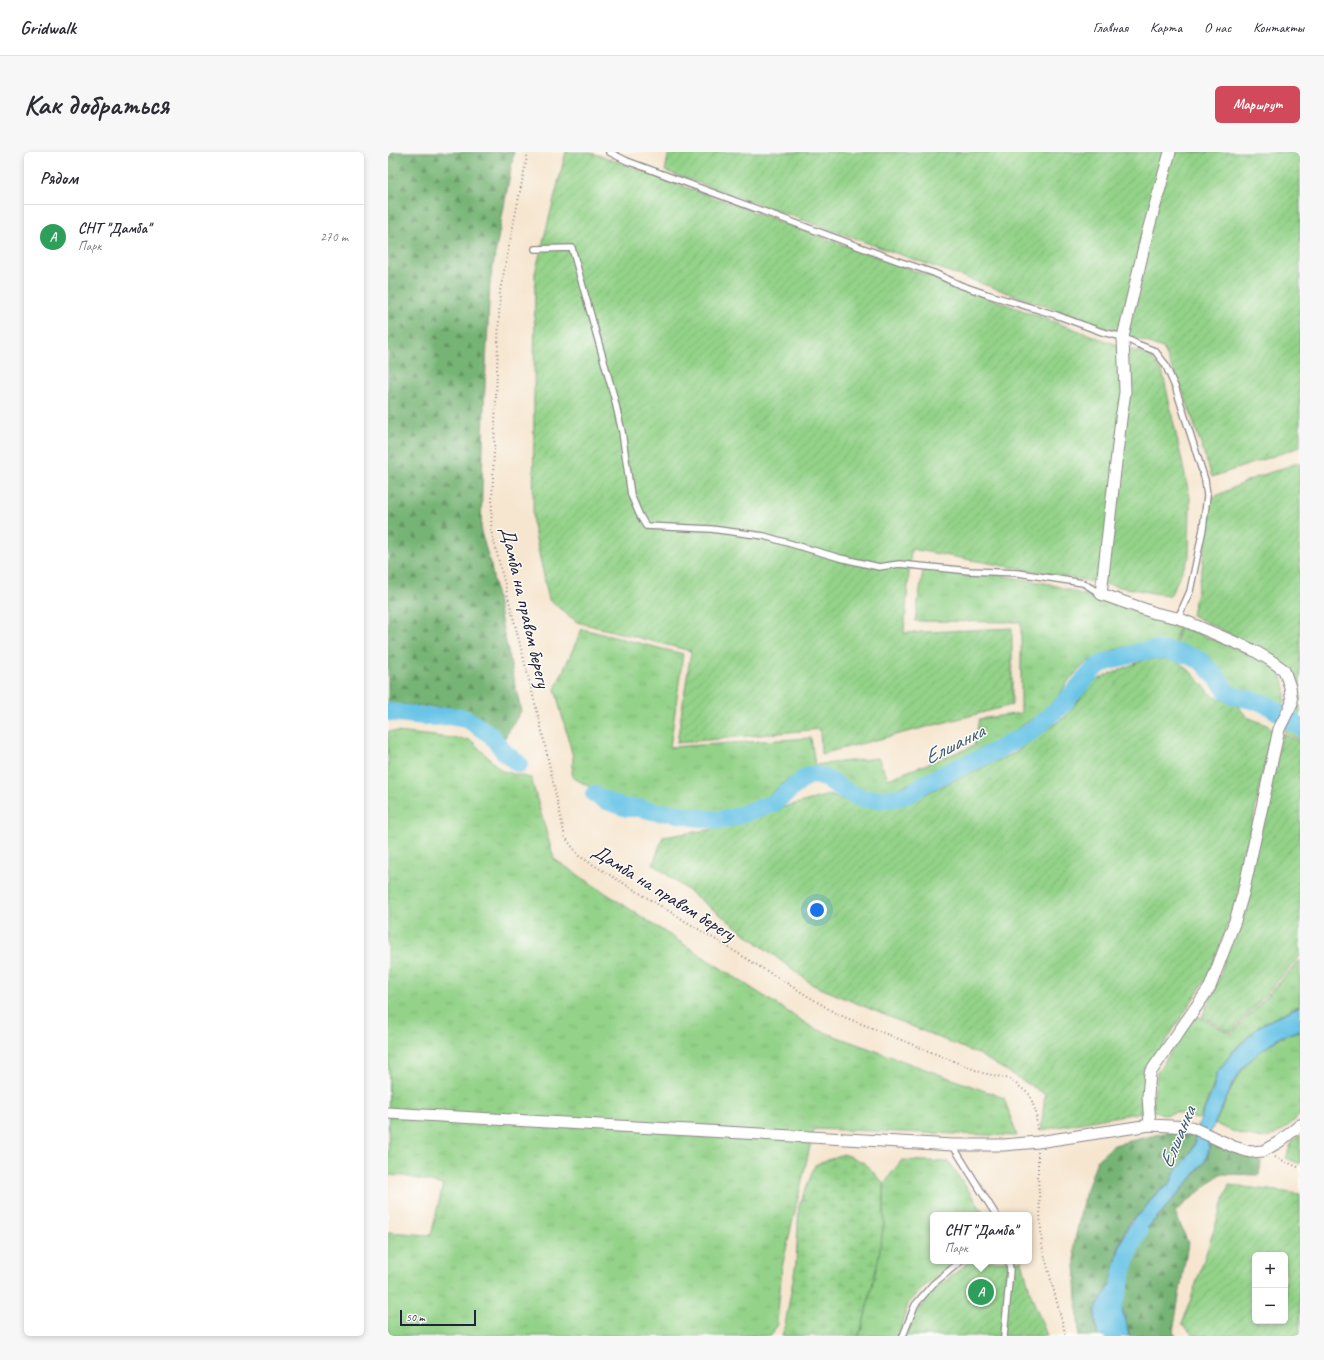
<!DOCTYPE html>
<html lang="ru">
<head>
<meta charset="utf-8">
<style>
	:root { --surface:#fff; --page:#f7f7f7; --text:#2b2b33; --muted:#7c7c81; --line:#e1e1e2; --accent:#d1495b }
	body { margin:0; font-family:Caveat,sans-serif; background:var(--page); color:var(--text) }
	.controls { position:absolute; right:12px; bottom:12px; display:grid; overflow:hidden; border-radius:6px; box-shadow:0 2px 6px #0003 }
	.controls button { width:36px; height:36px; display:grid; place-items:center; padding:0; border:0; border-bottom:1px solid var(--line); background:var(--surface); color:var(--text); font:20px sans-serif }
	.scale { position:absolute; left:12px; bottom:10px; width:76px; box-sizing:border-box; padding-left:4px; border:2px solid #22223b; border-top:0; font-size:11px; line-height:14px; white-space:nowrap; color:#22223b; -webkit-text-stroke:3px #fdfcf7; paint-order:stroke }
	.you { position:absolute; left:429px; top:758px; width:14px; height:14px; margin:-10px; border:3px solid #fff; border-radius:50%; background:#1a73e8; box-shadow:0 0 0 6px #1a73e833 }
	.badge { display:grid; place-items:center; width:26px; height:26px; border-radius:50%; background:var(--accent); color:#fff; font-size:13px; font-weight:700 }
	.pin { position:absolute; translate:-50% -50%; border:2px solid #fff; box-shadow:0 1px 4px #0006 }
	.popup { position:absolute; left:542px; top:1060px; width:102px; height:52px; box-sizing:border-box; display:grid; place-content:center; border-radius:6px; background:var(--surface); filter:drop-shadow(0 1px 3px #0005); font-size:13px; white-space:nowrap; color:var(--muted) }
	.popup b { font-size:15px; color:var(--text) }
	.popup::after { content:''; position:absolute; left:50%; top:100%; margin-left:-8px; border:8px solid transparent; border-top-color:var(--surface) }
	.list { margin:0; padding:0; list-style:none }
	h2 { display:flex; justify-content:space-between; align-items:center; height:52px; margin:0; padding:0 16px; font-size:17px }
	h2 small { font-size:13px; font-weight:400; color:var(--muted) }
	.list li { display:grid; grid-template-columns:26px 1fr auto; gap:12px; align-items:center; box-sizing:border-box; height:64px; padding:0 16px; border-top:1px solid var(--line) }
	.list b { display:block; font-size:15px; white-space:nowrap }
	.list p { margin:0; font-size:13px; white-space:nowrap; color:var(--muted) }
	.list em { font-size:13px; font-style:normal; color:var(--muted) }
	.map { position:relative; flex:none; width:912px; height:1184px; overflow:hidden; border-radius:6px }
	header { display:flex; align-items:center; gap:24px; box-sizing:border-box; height:56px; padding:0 20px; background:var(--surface); border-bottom:1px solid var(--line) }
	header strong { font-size:19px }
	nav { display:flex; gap:22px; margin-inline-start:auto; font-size:14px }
	.intro { display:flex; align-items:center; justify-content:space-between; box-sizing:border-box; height:96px; padding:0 24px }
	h1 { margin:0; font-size:28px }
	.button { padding:10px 18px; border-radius:6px; background:var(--accent); color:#fff; font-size:14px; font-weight:700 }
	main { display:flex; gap:24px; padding:0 24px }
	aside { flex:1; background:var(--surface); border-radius:6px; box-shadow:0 2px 6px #0003 }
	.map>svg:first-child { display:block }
</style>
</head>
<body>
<header>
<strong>Gridwalk</strong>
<nav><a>Главная</a><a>Карта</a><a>О нас</a><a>Контакты</a></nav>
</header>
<div class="intro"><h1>Как добраться</h1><a class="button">Маршрут</a></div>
<main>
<aside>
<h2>Рядом<small></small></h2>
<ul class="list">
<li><span class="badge" style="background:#2e9e5b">A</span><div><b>СНТ &quot;Дамба&quot;</b><p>Парк</p></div><em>270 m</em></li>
</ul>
</aside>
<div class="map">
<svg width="912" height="1184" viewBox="0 0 912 1184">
	<defs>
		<pattern id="grass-tufts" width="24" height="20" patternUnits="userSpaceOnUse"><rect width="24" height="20" fill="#93d288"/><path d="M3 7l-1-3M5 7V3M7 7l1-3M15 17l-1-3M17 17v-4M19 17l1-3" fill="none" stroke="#7eb476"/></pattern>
		<pattern id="forest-firs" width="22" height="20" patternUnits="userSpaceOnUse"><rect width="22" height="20" fill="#76b474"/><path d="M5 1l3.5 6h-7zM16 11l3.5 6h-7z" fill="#609260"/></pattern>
		<pattern id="wetland-marsh" width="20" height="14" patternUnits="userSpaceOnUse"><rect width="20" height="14" fill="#93d288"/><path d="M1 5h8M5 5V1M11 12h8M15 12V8" fill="none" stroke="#7eb476"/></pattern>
		<pattern id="garden-furrows" width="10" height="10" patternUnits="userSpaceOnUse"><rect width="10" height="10" fill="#93d288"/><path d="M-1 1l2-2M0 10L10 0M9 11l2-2" fill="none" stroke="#7eb476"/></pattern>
	</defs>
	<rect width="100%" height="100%" fill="#fdfcf7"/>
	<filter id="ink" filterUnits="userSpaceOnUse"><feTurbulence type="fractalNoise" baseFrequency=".025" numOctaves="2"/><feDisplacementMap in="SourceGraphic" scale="8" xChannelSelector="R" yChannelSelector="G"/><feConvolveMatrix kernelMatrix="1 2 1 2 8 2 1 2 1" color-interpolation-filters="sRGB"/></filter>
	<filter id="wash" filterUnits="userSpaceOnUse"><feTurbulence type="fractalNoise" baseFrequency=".012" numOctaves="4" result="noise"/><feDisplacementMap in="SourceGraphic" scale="16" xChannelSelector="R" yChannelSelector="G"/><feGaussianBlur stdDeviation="0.9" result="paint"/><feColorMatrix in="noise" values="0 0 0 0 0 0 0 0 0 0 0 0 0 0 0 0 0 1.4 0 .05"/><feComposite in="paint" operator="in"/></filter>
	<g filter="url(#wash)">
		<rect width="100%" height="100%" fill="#f6e6d0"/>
		<!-- grass -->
		<path fill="url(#grass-tufts)" stroke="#5a7a62" d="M 535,419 L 611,423 L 662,432 L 791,474 L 785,494 L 773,492 L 750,492 L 726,498 L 699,510 L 681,528 L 669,546 L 649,564 L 603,594 L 553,618 L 504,639 L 482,642 L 467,639 L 452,632 L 434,621 L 415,619 L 398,629 L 380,644 L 363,652 L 335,660 L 315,661 L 288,655 L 257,653 L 234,649 L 213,641 L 184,625 L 185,605 L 167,537 L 194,477 L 295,502 L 282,595 L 423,586 L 427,613 L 490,606 L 500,627 L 586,594 L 591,567 L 633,561 L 633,470 L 527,469 Z
			M 792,474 L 880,510 L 893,521 L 897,536 L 897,549 L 891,560 L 880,552 L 837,537 L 825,520 L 808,503 L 787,495 Z
			M 908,552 L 912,554 L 912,589 L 896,579 Z
			M 0,579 L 83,588 L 114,619 L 143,626 L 166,707 L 260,769 L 425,876 L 616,946 L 629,984 L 426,977 L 394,1115 L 389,1172 L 383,1184 L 0,1184 L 0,1080 L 43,1083 L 55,1033 L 17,1024 L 0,1023 L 1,874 L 0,874 Z
			M 912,808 L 912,853 L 872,873 L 844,900 L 829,921 L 824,937 L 812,966 L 809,967 L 788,960 L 778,963 L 764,958 L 769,921 L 807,863 L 844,882 Z
			M 912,879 L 912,963 C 905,969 898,977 890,981 C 870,993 846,979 827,972 L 846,931 L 856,915 L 869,902 L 893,885 Z
			M 912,983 L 912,1012 L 898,1006 L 904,989 Z
			M 514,1008 L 561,1010 L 597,1063 L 545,1063 L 545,1109 L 567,1109 L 538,1133 L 520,1152 L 510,1184 L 470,1184 L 474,1176 L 496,1071 L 496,1031 Z"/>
		<!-- forest -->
		<path fill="url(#forest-firs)" stroke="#4c6b58" d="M 0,0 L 126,0 L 102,130 L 96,254 L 93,380 L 103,414 L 112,463 L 133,559 L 113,592 L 100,573 L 56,556 L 25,553 L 0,554 Z
			M 784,979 L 802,983 L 807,983 L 807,990 L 798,1008 L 787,1020 L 782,1031 L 766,1043 L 754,1060 L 742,1069 L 736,1081 L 730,1097 L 723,1132 L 707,1158 L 707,1171 L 710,1184 L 691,1184 L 686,1093 L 695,1049 L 709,1008 L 726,993 Z
			M 819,988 L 873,1009 L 871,1023 L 832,1022 L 787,1060 L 800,1091 L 785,1180 L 788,1184 L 742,1184 L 733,1152 L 736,1114 L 743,1095 L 794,1038 L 818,1009 L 822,996 Z"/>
		<!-- wetland -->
		<path fill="url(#wetland-marsh)" stroke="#5a7a62" d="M 455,1002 L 475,1010 L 496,1031 L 496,1071 L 490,1109 L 474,1176 L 470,1184 L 394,1184 L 398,1168 L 408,1111 L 411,1054 L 427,1013 Z"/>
		<!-- garden -->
		<path fill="url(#garden-furrows)" stroke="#5a7a62" fill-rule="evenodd" d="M 178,0 L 200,0 L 213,4 L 746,199 L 762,203 L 775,222 L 802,346 L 801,405 L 782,444 L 523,397 L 516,481 L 624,476 L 624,553 L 433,602 L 432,577 L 289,591 L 303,499 L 189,470 L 161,448 L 145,373 L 147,121 Z
			M 281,0 L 912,0 L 912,295 L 824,325 L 796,242 L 775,196 L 277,19 Z
			M 912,310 L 912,549 L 909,547 L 905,524 L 891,507 L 804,463 L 814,417 L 822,347 L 861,328 Z
			M 758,507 L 786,507 L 801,518 L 825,544 L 850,554 L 859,565 L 879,573 L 884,578 L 847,753 L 821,822 L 759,919 L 754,960 L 653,978 L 657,942 L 590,902 L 425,833 L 265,712 L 275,685 L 332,676 L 381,659 L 441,643 L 471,653 L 519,650 L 626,601 L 678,564 L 706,529 Z
			M 895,581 L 912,591 L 912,804 L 844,880 L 814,865 L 832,824 Z
			M 841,1033 L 912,1042 L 912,1184 L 807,1184 L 794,1173 ZM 867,1103 L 897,1103 L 897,1169 L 867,1169 Z
			M 583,1109 L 634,1109 L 643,1143 L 659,1184 L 517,1184 L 533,1155 L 546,1137 Z"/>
		<!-- water -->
		<path fill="#69c4e7" stroke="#467391" d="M 912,854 L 912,878 L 892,885 L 869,902 L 855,915 L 845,931 L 819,988 L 821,996 L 817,1009 L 793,1038 L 743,1094 L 736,1114 L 732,1152 L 738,1170 L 741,1184 L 710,1184 L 708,1171 L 708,1158 L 715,1144 L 724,1132 L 731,1097 L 737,1081 L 743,1070 L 754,1060 L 767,1043 L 782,1032 L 787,1020 L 798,1008 L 808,990 L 807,983 L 813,966 L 825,938 L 829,921 L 844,901 L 873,873 Z"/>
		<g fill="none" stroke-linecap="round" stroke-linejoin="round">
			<!-- river -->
			<path stroke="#69c4e7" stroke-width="18" d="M 0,560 L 45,565 L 61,564 L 79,567 L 103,583 L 117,601 L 131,612
				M 206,642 L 218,649 L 239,656 L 251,656 L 269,660 L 285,661 L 305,665 L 330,668 L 343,666 L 386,651 L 408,633 L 417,626 L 423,623 L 431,624 L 439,627 L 463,642 L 476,647 L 499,647 L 511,645 L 522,642 L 536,632 L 576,613 L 598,604 L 644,579 L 673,554 L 705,518 L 713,512 L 750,500 L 766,498 L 781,499 L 799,503 L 812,508 L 831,528 L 839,540 L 847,544 L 872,550 L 881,554 L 912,575
				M 725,1184 L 725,1154 L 731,1137 L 736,1115 L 743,1094 L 751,1080"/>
		</g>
	</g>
	<g filter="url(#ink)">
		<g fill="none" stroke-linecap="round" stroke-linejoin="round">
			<defs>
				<path id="lane" d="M 221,0 L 239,9 L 510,109 L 546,121 L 572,133 L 598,142 L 668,163 L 714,180 L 735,185 L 749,192 L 767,199 L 777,212 L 788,237 L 817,328 L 819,344 L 815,377 L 802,439 L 790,466
					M 147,97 L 184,96 L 226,245 L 234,280 L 243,343 L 252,364 L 258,374 L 323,377 L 376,384 L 452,406 L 491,415 L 511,412 L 582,419 L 630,421 L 695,431 L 713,442
					M 565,994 L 608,1063
					M 515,1184 L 527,1153 L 545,1132 L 573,1109
					M 616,1184 L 622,1118 L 621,1109"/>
				<path id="street" d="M 0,961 L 565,993 L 616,993 L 650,990 L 762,973 L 803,975 L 846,995 L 862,1000 L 875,999 L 891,990 L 912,973
					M 762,973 L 760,944 L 762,921 L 822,835 L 847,769 L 855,742 L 891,577 L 904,551 L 902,535 L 896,518 L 882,508 L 865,498 L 790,466 L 767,461 L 713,442 L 733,267 L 737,240 L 735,185 L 759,82 L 782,0"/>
			</defs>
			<!-- lane casing -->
			<use href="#lane" stroke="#8c8486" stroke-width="8"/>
			<!-- street casing -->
			<use href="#street" stroke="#8c8486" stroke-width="13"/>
			<!-- path -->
			<path stroke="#8c8486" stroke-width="2" stroke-dasharray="1 3" stroke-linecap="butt" d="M 140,0 L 112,139 L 103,378 L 153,575 L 177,685 L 191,704 L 449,862 L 595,921 L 622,927 L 642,943 L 648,961 L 649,980
				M 650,1000 L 650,1025 L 654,1094 L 678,1184
				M 887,1005 L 912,1016"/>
			<!-- lane -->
			<use href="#lane" stroke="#fff" stroke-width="5.5"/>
			<!-- street -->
			<use href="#street" stroke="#fff" stroke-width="11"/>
		</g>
	</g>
	<g text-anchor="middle" stroke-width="3" stroke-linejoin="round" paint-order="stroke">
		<!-- street labels -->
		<g font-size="20" fill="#22223b" stroke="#fdfcf7">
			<text transform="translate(138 455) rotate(77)" y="7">Дамба на правом берегу</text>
			<text transform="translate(276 740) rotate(32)" y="7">Дамба на правом берегу</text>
		</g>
		<!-- water labels -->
		<g font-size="21" font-style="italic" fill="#3b5b77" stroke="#fdfcf7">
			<text transform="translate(566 592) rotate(-27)" y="7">Елшанка</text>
			<text transform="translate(789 985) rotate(-67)" y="7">Елшанка</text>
		</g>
	</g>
</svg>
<div class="controls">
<button>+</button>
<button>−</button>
</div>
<div class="scale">50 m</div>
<div class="you"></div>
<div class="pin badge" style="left:593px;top:1140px;background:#2e9e5b">A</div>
<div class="popup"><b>СНТ &quot;Дамба&quot;</b>Парк</div>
</div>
</main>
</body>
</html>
